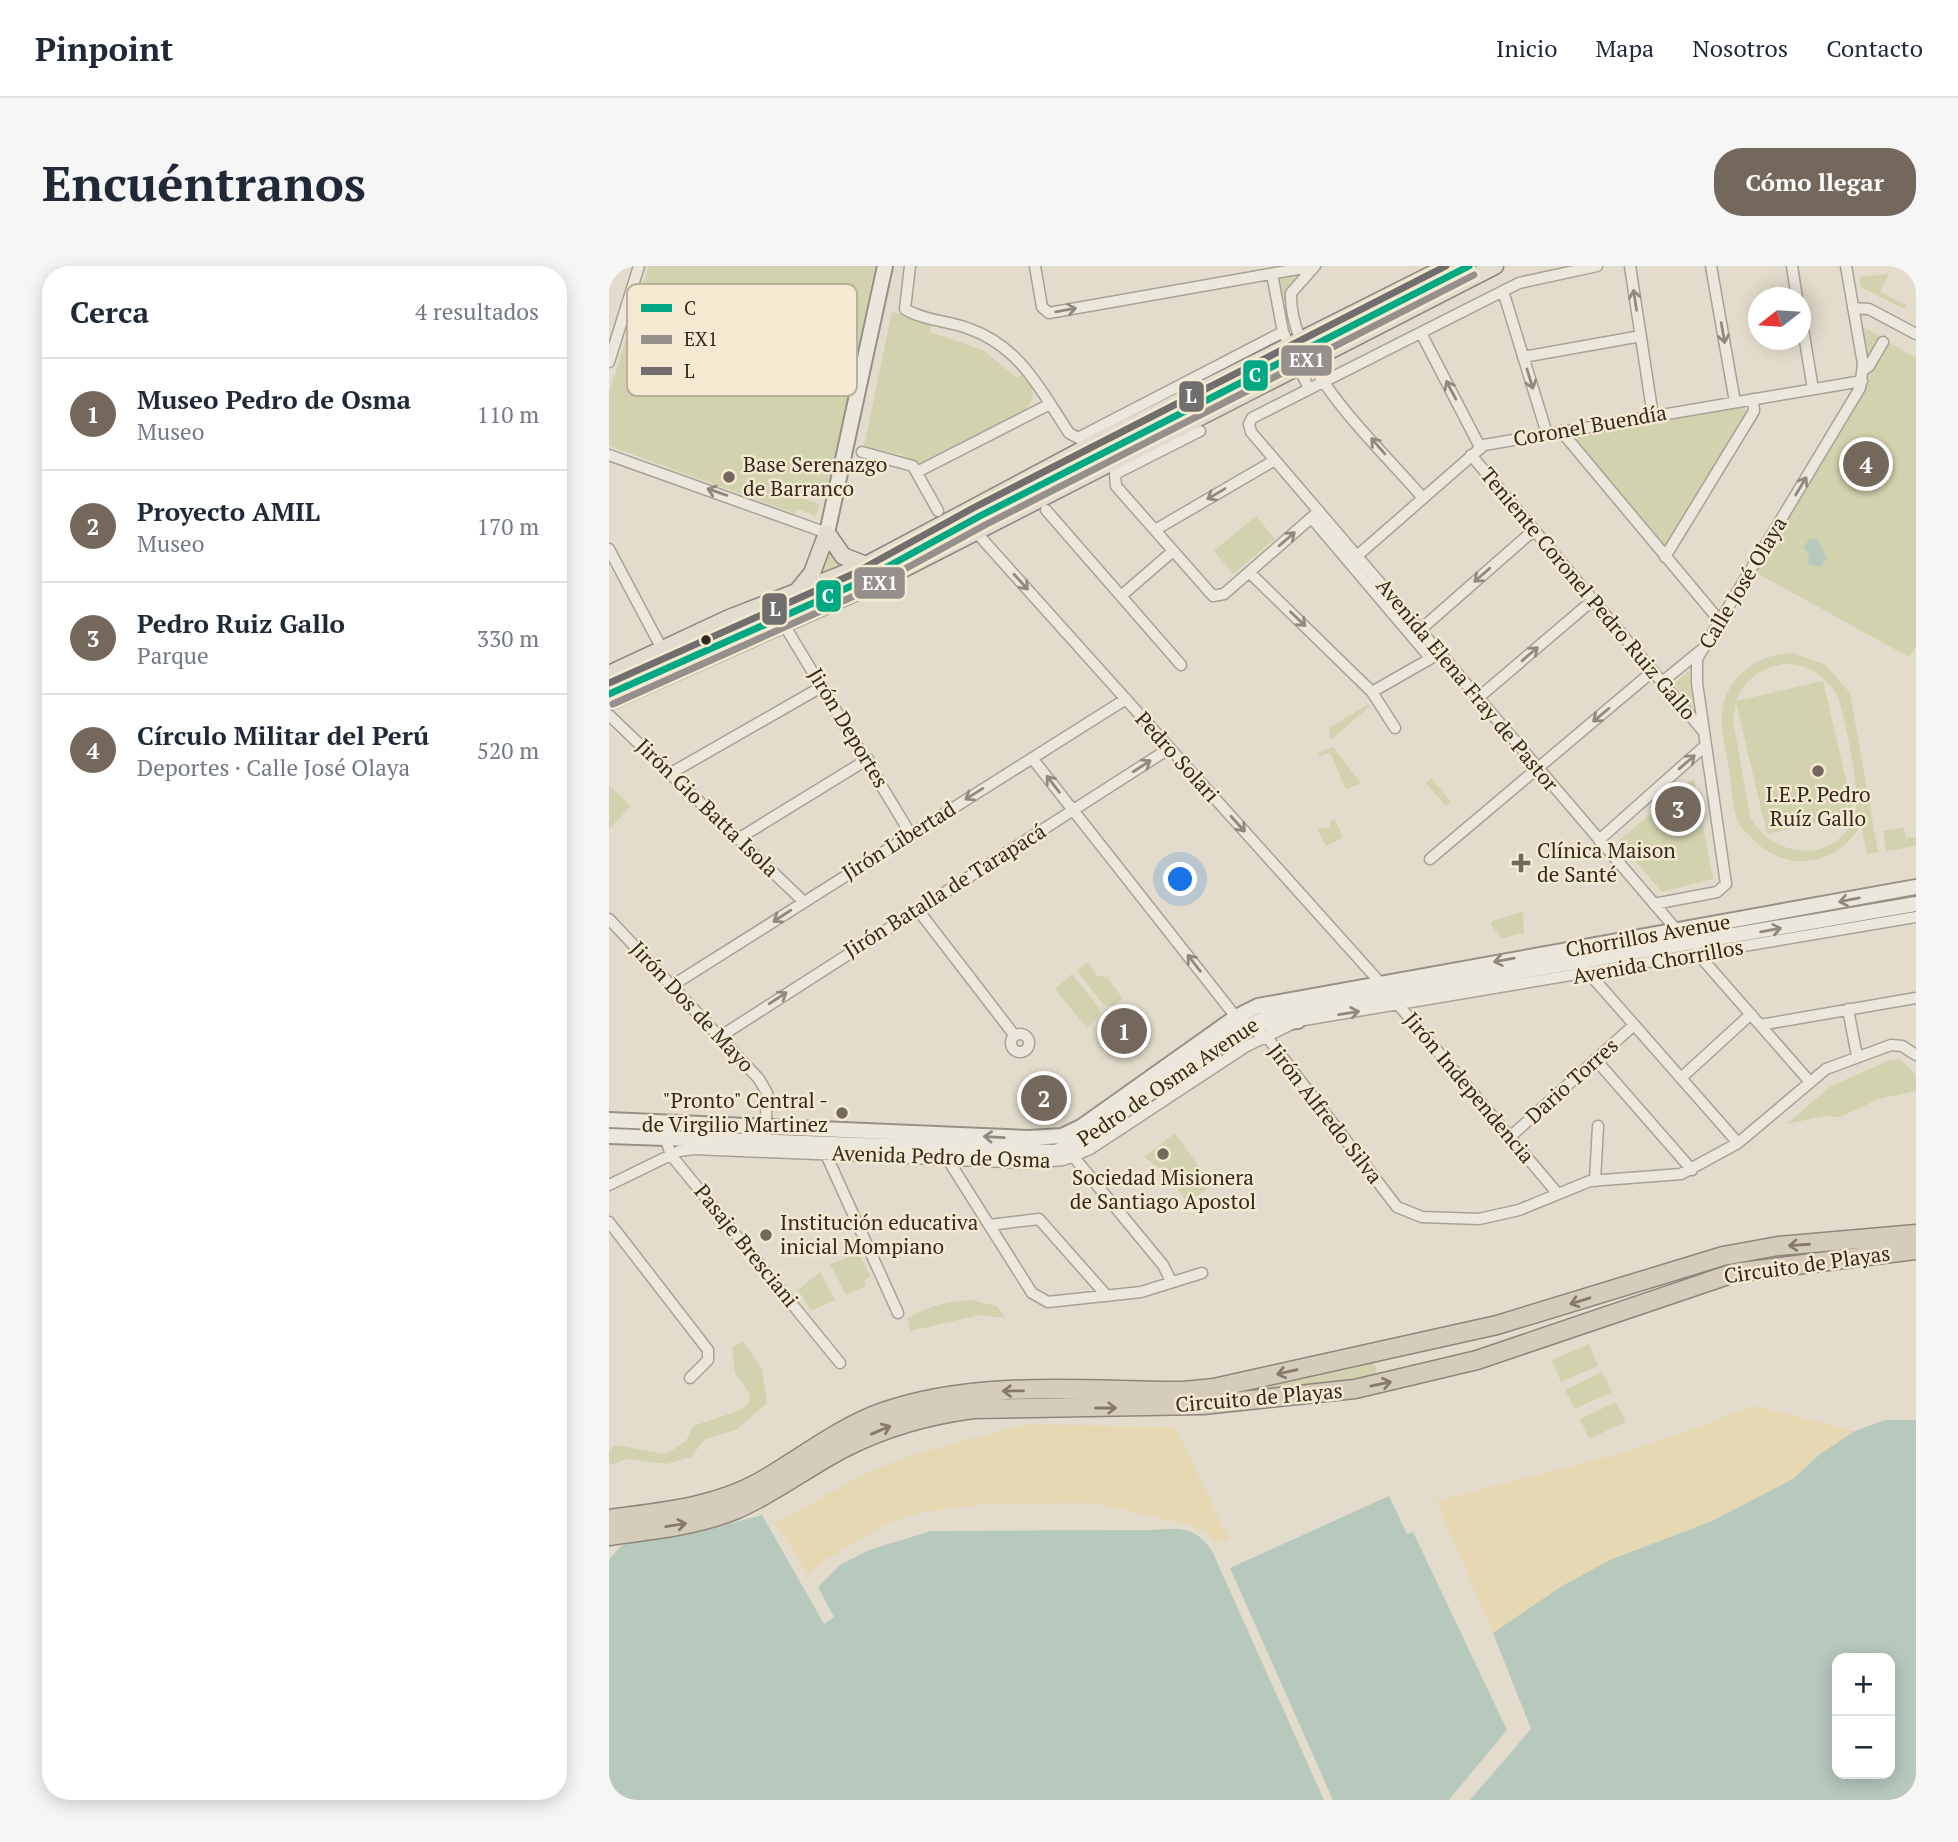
<!DOCTYPE html>
<html lang="es">
<head>
<meta charset="utf-8">
<style>
	:root { --surface:#fff; --page:#f6f6f7; --text:#1f2937; --muted:#747a83; --line:#e0e1e3; --accent:#73685b }
	body { margin:0; font-family:"PT Serif",serif; background:var(--page); color:var(--text) }
	.controls { position:absolute; right:21px; bottom:21px; display:grid; overflow:hidden; border-radius:14px; box-shadow:0 4px 18px #0003 }
	.controls button { width:63px; height:63px; display:grid; place-items:center; padding:0; border:0; border-bottom:2px solid var(--line); background:var(--surface); color:var(--text); font:35px sans-serif }
	.compass { position:absolute; left:1139px; top:21px; width:63px; height:63px; border-radius:50%; background:var(--surface); box-shadow:0 4px 18px #0003; rotate:253deg }
	.you { position:absolute; left:572px; top:614px; width:24px; height:24px; margin:-18px; border:5px solid #fff; border-radius:50%; background:#1a73e8; box-shadow:0 0 0 10px #1a73e833 }
	.badge { display:grid; place-items:center; width:46px; height:46px; border-radius:50%; background:var(--accent); color:#fff; font-size:23px; font-weight:700 }
	.pin { position:absolute; translate:-50% -50%; border:4px solid #fff; box-shadow:0 2px 7px #0006 }
	.list { margin:0; padding:0; list-style:none }
	h2 { display:flex; justify-content:space-between; align-items:center; height:91px; margin:0; padding:0 28px; font-size:30px }
	h2 small { font-size:23px; font-weight:400; color:var(--muted) }
	.list li { display:grid; grid-template-columns:46px 1fr auto; gap:21px; align-items:center; box-sizing:border-box; height:112px; padding:0 28px; border-top:2px solid var(--line) }
	.list b { display:block; font-size:26px; white-space:nowrap }
	.list p { margin:0; font-size:23px; white-space:nowrap; color:var(--muted) }
	.list em { font-size:23px; font-style:normal; color:var(--muted) }
	.map { position:relative; flex:none; width:1307px; height:1534px; overflow:hidden; border-radius:28px }
	header { display:flex; align-items:center; gap:42px; box-sizing:border-box; height:98px; padding:0 35px; background:var(--surface); border-bottom:2px solid var(--line) }
	header strong { font-size:33px }
	nav { display:flex; gap:38px; margin-inline-start:auto; font-size:24px }
	.intro { display:flex; align-items:center; justify-content:space-between; box-sizing:border-box; height:168px; padding:0 42px }
	h1 { margin:0; font-size:49px }
	.button { padding:18px 32px; border-radius:28px; background:var(--accent); color:#fff; font-size:24px; font-weight:700 }
	main { display:flex; gap:42px; padding:0 42px }
	aside { flex:1; background:var(--surface); border-radius:28px; box-shadow:0 4px 18px #0003 }
	.map>svg:first-child { display:block }
</style>
</head>
<body>
<header>
<strong>Pinpoint</strong>
<nav><a>Inicio</a><a>Mapa</a><a>Nosotros</a><a>Contacto</a></nav>
</header>
<div class="intro"><h1>Encuéntranos</h1><a class="button">Cómo llegar</a></div>
<main>
<aside>
<h2>Cerca<small>4 resultados</small></h2>
<ul class="list">
<li><span class="badge">1</span><div><b>Museo Pedro de Osma</b><p>Museo</p></div><em>110 m</em></li>
<li><span class="badge">2</span><div><b>Proyecto AMIL</b><p>Museo</p></div><em>170 m</em></li>
<li><span class="badge">3</span><div><b>Pedro Ruiz Gallo</b><p>Parque</p></div><em>330 m</em></li>
<li><span class="badge">4</span><div><b>Círculo Militar del Perú</b><p>Deportes · Calle José Olaya</p></div><em>520 m</em></li>
</ul>
</aside>
<div class="map">
<svg width="1307" height="1534" viewBox="0 0 1307 1534">
	<rect width="100%" height="100%" fill="#e3dccc"/>
	<!-- green -->
	<path fill="#d2d2ae" fill-rule="evenodd" d="M 40,0 L 266,0 L 221,226 L 192,220 L 190,231 L 211,238 L 207,250 L 188,243 L 187,248 L 0,180 L 0,127 Z
		M 691,8 L 678,23 L 678,35 L 672,37 L 670,12 Z
		M 1280,8 L 1271,26 L 1297,39 L 1295,43 L 1252,21 L 1251,11 Z
		M 283,46 L 323,57 L 321,66 L 374,84 L 407,111 L 416,108 C 425,121 428,132 416,144 L 310,199 L 294,189 L 255,180 Z
		M 1252,60 L 1271,70 L 1259,92 Z
		M 1279,76 L 1307,92 L 1307,381 L 1300,391 L 1144,305 Z
		M 1134,139 L 1138,147 L 1055,280 L 963,171 Z
		M 647,250 L 666,273 L 624,308 L 605,285 Z
		M 219,285 L 235,299 L 209,311 Z
		M 1184,387 L 1217,399 L 1241,427 L 1269,586 L 1258,588 L 1252,559 C 1227,602 1174,608 1141,570 C 1136,565 1130,560 1128,553 C 1123,539 1123,521 1120,505 C 1118,489 1112,469 1113,452 C 1114,413 1146,388 1184,387 ZM 1174,398 C 1199,398 1215,408 1228,429 C 1236,450 1252,527 1246,547 C 1231,599 1164,594 1141,551 L 1124,454 L 1127,436 L 1158,568 L 1245,548 L 1214,415 L 1127,435 C 1137,413 1151,402 1174,398 Z
		M 1079,405 L 1080,405 L 1084,442 L 1065,418 Z
		M 760,438 L 761,440 L 722,474 L 720,462 Z
		M 724,481 L 752,517 L 753,517 L 737,523 L 721,487 L 711,490 L 709,487 Z
		M 822,512 L 842,536 L 837,540 L 817,517 Z
		M 1085,512 L 1104,613 L 1053,626 L 1009,575 Z
		M 0,519 L 22,540 L 0,563 Z
		M 726,553 L 734,572 L 717,580 L 708,563 L 721,562 L 721,556 Z
		M 1295,561 L 1297,572 L 1307,571 L 1307,580 L 1277,585 L 1274,565 Z
		M 914,645 L 915,667 L 893,672 L 882,659 L 883,655 Z
		M 479,696 L 488,710 L 498,711 L 514,733 L 504,740 L 495,740 L 468,704 Z
		M 463,708 L 491,743 L 488,753 L 478,762 L 446,723 Z
		M 1291,793 L 1307,809 L 1307,825 L 1270,833 L 1231,851 L 1215,850 L 1178,858 L 1222,820 L 1281,794 Z
		M 566,867 L 603,919 L 579,937 L 558,908 L 535,891 Z
		M 250,987 L 262,1011 L 255,1014 L 257,1020 L 237,1029 L 221,998 Z
		M 211,1006 L 226,1034 L 202,1045 L 189,1024 Z
		M 362,1034 L 388,1040 L 397,1052 L 371,1049 L 301,1065 L 299,1053 C 318,1039 339,1036 362,1034 Z
		M 135,1076 L 153,1103 L 158,1137 L 127,1164 L 96,1173 L 82,1191 L 58,1198 L 19,1193 L 0,1199 L 0,1185 L 6,1179 L 57,1188 L 77,1175 L 84,1160 L 129,1145 L 140,1137 L 141,1128 L 126,1107 L 123,1081 Z
		M 980,1078 L 989,1100 L 952,1116 L 943,1094 Z
		M 753,1096 L 765,1097 L 768,1104 L 764,1110 L 751,1115 L 589,1131 Z
		M 993,1106 L 1003,1126 L 966,1143 L 956,1124 Z
		M 1007,1136 L 1017,1156 L 980,1173 L 971,1153 Z"/>
	<!-- sand -->
	<path fill="#e6d8b3" d="M 1146,1140 L 1246,1165 L 1211,1188 L 1184,1213 L 1103,1255 L 953,1320 L 884,1367 L 827,1235 L 1024,1184 Z
		M 418,1158 L 566,1161 L 620,1273 L 605,1277 L 597,1265 L 580,1259 L 485,1237 L 375,1238 L 310,1247 L 281,1256 L 221,1291 L 199,1308 L 166,1257 C 206,1237 245,1210 287,1195 C 329,1180 375,1170 418,1158 Z"/>
	<!-- water -->
	<path fill="#b7c8bd" fill-rule="evenodd" d="M 1201,273 L 1209,273 L 1218,292 L 1211,301 L 1199,298 L 1200,288 L 1194,281 Z
		M 1276,1154 L 1307,1154 L 1307,1534 L 861,1534 L 922,1463 L 884,1367 L 953,1320 L 1001,1294 L 1103,1255 L 1184,1213 L 1211,1188 L 1246,1165 ZM 1228,1392 L 1281,1392 L 1281,1508 L 1228,1508 Z
		M 780,1230 L 798,1268 L 804,1266 L 898,1464 L 840,1534 L 724,1534 L 621,1302 Z
		M 153,1249 L 215,1358 L 225,1351 L 209,1321 L 231,1299 L 260,1284 L 322,1265 L 544,1264 C 570,1261 588,1261 603,1285 L 715,1534 L 0,1534 L 0,1294 L 12,1280 L 22,1275 L 90,1266 Z"/>
	<g fill="none" stroke-linecap="round" stroke-linejoin="round">
		<defs>
			<path id="street" d="M 301,0 L 296,43 C 313,54 339,55 358,62 C 411,80 431,123 460,167 L 469,172 L 674,66
				M 426,0 L 433,41 L 440,47 L 706,0
				M 706,0 L 682,27 C 680,101 768,178 814,232
				M 988,0 L 910,17 L 643,152 L 640,158 L 642,166 L 1071,668
				M 1021,0 L 1044,150
				M 1102,0 L 1126,136
				M 1183,0 L 1188,32
				M 663,8 L 674,66 L 700,123
				M 894,25 L 938,168
				M 1244,42 L 1260,43 L 1307,68
				M 1192,51 L 1204,123
				M 812,67 L 871,181
				M 914,91 L 1032,70
				M 0,96 L 30,0
				M 1254,104 L 1260,100 L 1274,76
				M 591,165 L 506,208 L 507,220 L 604,330 L 615,328 L 710,245
				M 952,165 L 1110,354
				M 253,186 L 304,200 L 329,245
				M 0,189 L 218,267
				M 862,189 L 1095,466
				M 310,205 L 441,138
				M 437,244 L 572,399
				M 706,256 L 817,387
				M 546,264 L 666,194
				M 366,265 L 776,722
				M 0,283 L 52,381
				M 748,290 L 875,179 L 1253,115
				M 1056,291 L 1145,145 L 1144,133
				M 640,306 L 763,426 L 786,462
				M 512,330 L 564,285
				M 174,357 L 301,567
				M 811,364 L 925,264
				M 1053,416 L 1091,385
				M 763,426 L 831,387
				M 869,432 L 984,334
				M 0,449 L 195,636
				M 423,492 L 627,751 L 661,775 L 788,941 L 813,951 L 870,953 L 910,944 L 981,915 L 1072,908 L 1129,877 L 1217,803 L 1282,779 L 1293,780 L 1307,789
				M 62,507 L 214,420
				M 129,573 L 259,493
				M 990,574 L 1097,479
				M 821,593 L 1044,405
				M 1045,638 L 1108,626 L 1117,618 L 1088,417 L 1088,393 L 1251,122 L 1254,98 L 1237,0
				M 309,644 L 406,770
				M 0,653 L 150,813 L 158,827 L 156,876
				M 1088,687 L 1201,816
				M 977,704 L 1129,877
				M 64,719 L 517,433
				M 787,736 L 949,928
				M 1239,743 L 1248,790
				M 1151,759 L 1307,732
				M402 777a9 9 0 1 1 18 0a9 9 0 1 1-18 0Z
				M 112,770 L 561,482
				M 987,794 L 1083,904
				M 1072,812 L 1142,748
				M 58,856 L 58,877 L 62,889 L 231,1097
				M 901,871 L 1025,759
				M 215,884 L 289,1047
				M 336,889 L 423,1027 L 439,1036 L 532,1026 L 593,1007
				M 463,889 L 554,999 L 562,1015
				M 986,915 L 989,860
				M 0,919 L 70,885 L 85,883 L 420,897 L 454,894 L 481,883 L 636,781 L 689,755 L 1307,651
				M 0,956 L 99,1084 L 99,1094 L 81,1112
				M 380,959 L 430,953 L 498,1030"/>
			<path id="secondary" d="M 218,267 L 276,0
				M 653,758 L 689,755
				M 0,854 L 419,872 L 453,870 L 472,861 L 627,751 L 649,740 L 1307,621
				M 0,870 L 446,886 L 467,878 L 634,763 L 668,747 L 1307,638"/>
			<path id="primary" d="M 218,267 L 234,290 L 257,299
				M 190,323 L 203,307 L 218,267
				M 0,408 L 120,352 L 257,299 L 471,185 L 839,0
				M 0,436 L 263,319 L 886,0"/>
			<path id="highway" d="M 0,1253 C 51,1246 103,1242 149,1217 C 190,1194 229,1162 274,1146 C 369,1113 475,1125 575,1125 L 605,1122 L 888,1059 L 1114,990 L 1169,980 L 1307,968
				M 0,1270 C 42,1264 86,1260 126,1244 C 166,1227 199,1200 237,1181 C 278,1160 319,1149 364,1143 L 594,1139 L 746,1123 L 868,1094 L 1125,1007 L 1307,984"/>
		</defs>
		<!-- street casing -->
		<use href="#street" stroke="#a8a195" stroke-width="13"/>
		<!-- secondary casing -->
		<use href="#secondary" stroke="#989085" stroke-width="18"/>
		<!-- primary casing -->
		<use href="#primary" stroke="#8e867c" stroke-width="19"/>
		<!-- highway casing -->
		<use href="#highway" stroke="#8e867c" stroke-width="21"/>
		<!-- street -->
		<use href="#street" stroke="#ece7dd" stroke-width="10"/>
		<!-- secondary -->
		<use href="#secondary" stroke="#ece7dd" stroke-width="14"/>
		<!-- primary -->
		<use href="#primary" stroke="#e2dccf" stroke-width="16"/>
		<!-- highway -->
		<use href="#highway" stroke="#d6ccbc" stroke-width="18"/>
		<defs>
			<path id="bus-1" d="M 0,428 L 249,317 L 371,250 L 860,0"/>
			<path id="bus-2" d="M 4,438 L 254,326 L 376,259 L 865,9"/>
			<path id="bus-3" d="M 0,417 L 244,308 L 366,241 L 837,0"/>
		</defs>
		<!-- bus-1 casing -->
		<use href="#bus-1" stroke="#f4ead1" stroke-width="12"/>
		<!-- bus-2 casing -->
		<use href="#bus-2" stroke="#f4ead1" stroke-width="12"/>
		<!-- bus-3 casing -->
		<use href="#bus-3" stroke="#f4ead1" stroke-width="12"/>
		<!-- bus-1 -->
		<use href="#bus-1" stroke="#00a884" stroke-width="7"/>
		<!-- bus-2 -->
		<use href="#bus-2" stroke="#95908b" stroke-width="7"/>
		<!-- bus-3 -->
		<use href="#bus-3" stroke="#706f6d" stroke-width="7"/>
	</g>
	<!-- one-way arrows -->
	<defs><path id="oneway-shaft" d="M-6 0H5M1.5-3L5.5 0L1.5 3" fill="none" stroke-width="1.6" stroke-linecap="round" stroke-linejoin="round" transform="scale(1.75)"/></defs>
	<g stroke="#91887e">
		<use href="#oneway-shaft" transform="translate(1026 34) rotate(-99)"/>
		<use href="#oneway-shaft" transform="translate(457 44) rotate(-10)"/>
		<use href="#oneway-shaft" transform="translate(1114 67) rotate(80)"/>
		<use href="#oneway-shaft" transform="translate(921 113) rotate(73)"/>
		<use href="#oneway-shaft" transform="translate(842 124) rotate(-118)"/>
		<use href="#oneway-shaft" transform="translate(769 180) rotate(-131)"/>
		<use href="#oneway-shaft" transform="translate(1192 220) rotate(-59)"/>
		<use href="#oneway-shaft" transform="translate(108 226) rotate(-161)"/>
		<use href="#oneway-shaft" transform="translate(607 228) rotate(149)"/>
		<use href="#oneway-shaft" transform="translate(678 273) rotate(-41)"/>
		<use href="#oneway-shaft" transform="translate(873 309) rotate(139)"/>
		<use href="#oneway-shaft" transform="translate(412 316) rotate(48)"/>
		<use href="#oneway-shaft" transform="translate(689 353) rotate(44)"/>
		<use href="#oneway-shaft" transform="translate(921 388) rotate(-41)"/>
		<use href="#oneway-shaft" transform="translate(992 449) rotate(140)"/>
		<use href="#oneway-shaft" transform="translate(1078 496) rotate(-41)"/>
		<use href="#oneway-shaft" transform="translate(533 500) rotate(-33)"/>
		<use href="#oneway-shaft" transform="translate(444 518) rotate(-128)"/>
		<use href="#oneway-shaft" transform="translate(365 528) rotate(148)"/>
		<use href="#oneway-shaft" transform="translate(629 558) rotate(48)"/>
		<use href="#oneway-shaft" transform="translate(1240 634) rotate(169)"/>
		<use href="#oneway-shaft" transform="translate(173 650) rotate(147)"/>
		<use href="#oneway-shaft" transform="translate(1162 664) rotate(-10)"/>
		<use href="#oneway-shaft" transform="translate(895 694) rotate(170)"/>
		<use href="#oneway-shaft" transform="translate(585 697) rotate(-128)"/>
		<use href="#oneway-shaft" transform="translate(169 732) rotate(-33)"/>
		<use href="#oneway-shaft" transform="translate(740 747) rotate(-9)"/>
		<use href="#oneway-shaft" transform="translate(385 871) rotate(-177)"/>
	</g>
	<g stroke="#867a6d">
		<use href="#oneway-shaft" transform="translate(1190 979) rotate(176)"/>
		<use href="#oneway-shaft" transform="translate(971 1035) rotate(163)"/>
		<use href="#oneway-shaft" transform="translate(678 1106) rotate(167)"/>
		<use href="#oneway-shaft" transform="translate(772 1118) rotate(-12)"/>
		<use href="#oneway-shaft" transform="translate(404 1125) rotate(179)"/>
		<use href="#oneway-shaft" transform="translate(497 1142)"/>
		<use href="#oneway-shaft" transform="translate(272 1164) rotate(-23)"/>
		<use href="#oneway-shaft" transform="translate(67 1259) rotate(-9)"/>
	</g>
	<!-- markers -->
	<g fill="#73685b" stroke="#f4ead1" stroke-width="2.5">
		<circle cx="120" cy="211" r="7"/>
		<circle cx="1209" cy="505" r="7"/>
		<path d="M908.5 586.5h7v7h7v7h-7v7h-7v-7h-7v-7h7z"/>
		<circle cx="233" cy="847" r="7"/>
		<circle cx="554" cy="888" r="7"/>
		<circle cx="157" cy="969" r="7"/>
	</g>
	<circle fill="#36291e" stroke="#f4ead1" stroke-width="2.5" cx="97" cy="374" r="6"/>
	<g text-anchor="middle" stroke-width="5" stroke-linejoin="round" paint-order="stroke">
		<!-- street labels -->
		<g font-size="21" fill="#36291e" stroke="#f4ead1">
			<text transform="translate(981 160) rotate(-10)" y="7">Coronel Buendía</text>
			<text transform="translate(1134 317) rotate(-59)" y="7">Calle José Olaya</text>
			<text transform="translate(979 328) rotate(50)" y="7">Teniente Coronel Pedro Ruiz Gallo</text>
			<text transform="translate(858 419) rotate(50)" y="7">Avenida Elena Fray de Pastor</text>
			<text transform="translate(239 462) rotate(59)" y="7">Jirón Deportes</text>
			<text transform="translate(568 491) rotate(48)" y="7">Pedro Solari</text>
			<text transform="translate(98 542) rotate(44)" y="7">Jirón Gio Batta Isola</text>
			<text transform="translate(290 575) rotate(-32)" y="7">Jirón Libertad</text>
			<text transform="translate(336 625) rotate(-32)" y="7">Jirón Batalla de Tarapacá</text>
			<text transform="translate(1039 670) rotate(-10)" y="7">Chorrillos Avenue</text>
			<text transform="translate(1049 696) rotate(-10)" y="7">Avenida Chorrillos</text>
			<text transform="translate(83 741) rotate(47)" y="7">Jirón Dos de Mayo</text>
			<text transform="translate(963 815) rotate(-42)" y="7">Dario Torres</text>
			<text transform="translate(559 816) rotate(-34)" y="7">Pedro de Osma Avenue</text>
			<text transform="translate(860 822) rotate(50)" y="7">Jirón Independencia</text>
			<text transform="translate(716 848) rotate(52)" y="7">Jirón Alfredo Silva</text>
			<text transform="translate(332 891) rotate(2)" y="7">Avenida Pedro de Osma</text>
			<text transform="translate(137 980) rotate(51)" y="7">Pasaje Bresciani</text>
			<text transform="translate(1198 999) rotate(-8)" y="7">Circuito de Playas</text>
			<text transform="translate(650 1132) rotate(-5)" y="7">Circuito de Playas</text>
		</g>
		<!-- poi labels -->
		<g font-size="21" fill="#36291e" stroke="#f4ead1" text-anchor="start">
			<text x="134" y="206">Base Serenazgo<tspan x="134" dy="24">de Barranco</tspan></text>
			<text x="1209" y="536" text-anchor="middle">I.E.P. Pedro<tspan x="1209" dy="24">Ruíz Gallo</tspan></text>
			<text x="928" y="592">Clínica Maison<tspan x="928" dy="24">de Santé</tspan></text>
			<text x="219" y="842" text-anchor="end">"Pronto" Central -<tspan x="219" dy="24">de Virgilio Martinez</tspan></text>
			<text x="554" y="919" text-anchor="middle">Sociedad Misionera<tspan x="554" dy="24">de Santiago Apostol</tspan></text>
			<text x="171" y="964">Institución educativa<tspan x="171" dy="24">inicial Mompiano</tspan></text>
		</g>
	</g>
	<!-- legend -->
	<rect x="18" y="18" width="230" height="112" rx="10" fill="#f4ead1" stroke="#bbb09b" stroke-width="2"/>
	<rect x="32" y="38" width="31" height="8" fill="#00a884"/>
	<rect x="32" y="69" width="31" height="9" fill="#95908b"/>
	<rect x="32" y="101" width="31" height="8" fill="#706f6d"/>
	<g font-size="19" fill="#36291e">
		<text x="75" y="49">C</text>
		<text x="75" y="80">EX1</text>
		<text x="75" y="112">L</text>
	</g>
	<g stroke="#f4ead1" stroke-width="2.5">
		<rect x="671" y="78" width="53" height="33" rx="7" fill="#95908b"/>
		<rect x="633" y="93" width="27" height="33" rx="7" fill="#00a884"/>
		<rect x="569" y="114" width="27" height="33" rx="7" fill="#706f6d"/>
		<rect x="244" y="300" width="53" height="34" rx="7" fill="#95908b"/>
		<rect x="206" y="313" width="27" height="34" rx="7" fill="#00a884"/>
		<rect x="152" y="326" width="27" height="34" rx="7" fill="#706f6d"/>
	</g>
	<g font-size="19" text-anchor="middle" font-weight="bold" fill="#fff">
		<text x="698" y="101">EX1</text>
		<text x="646" y="116">C</text>
		<text x="582" y="137">L</text>
		<text x="271" y="324">EX1</text>
		<text x="219" y="337">C</text>
		<text x="166" y="350">L</text>
	</g>
</svg>
<div class="controls">
<button>+</button>
<button>−</button>
</div>
<svg class="compass" viewBox="-18 -18 36 36"><path d="M0-13l5 13h-10z" fill="#e53935"/><path d="M0 13l5-13h-10z" fill="#747a83"/></svg>
<div class="you"></div>
<div class="pin badge" style="left:515px;top:765px">1</div>
<div class="pin badge" style="left:435px;top:832px">2</div>
<div class="pin badge" style="left:1069px;top:543px">3</div>
<div class="pin badge" style="left:1257px;top:198px">4</div>
</div>
</main>
</body>
</html>
